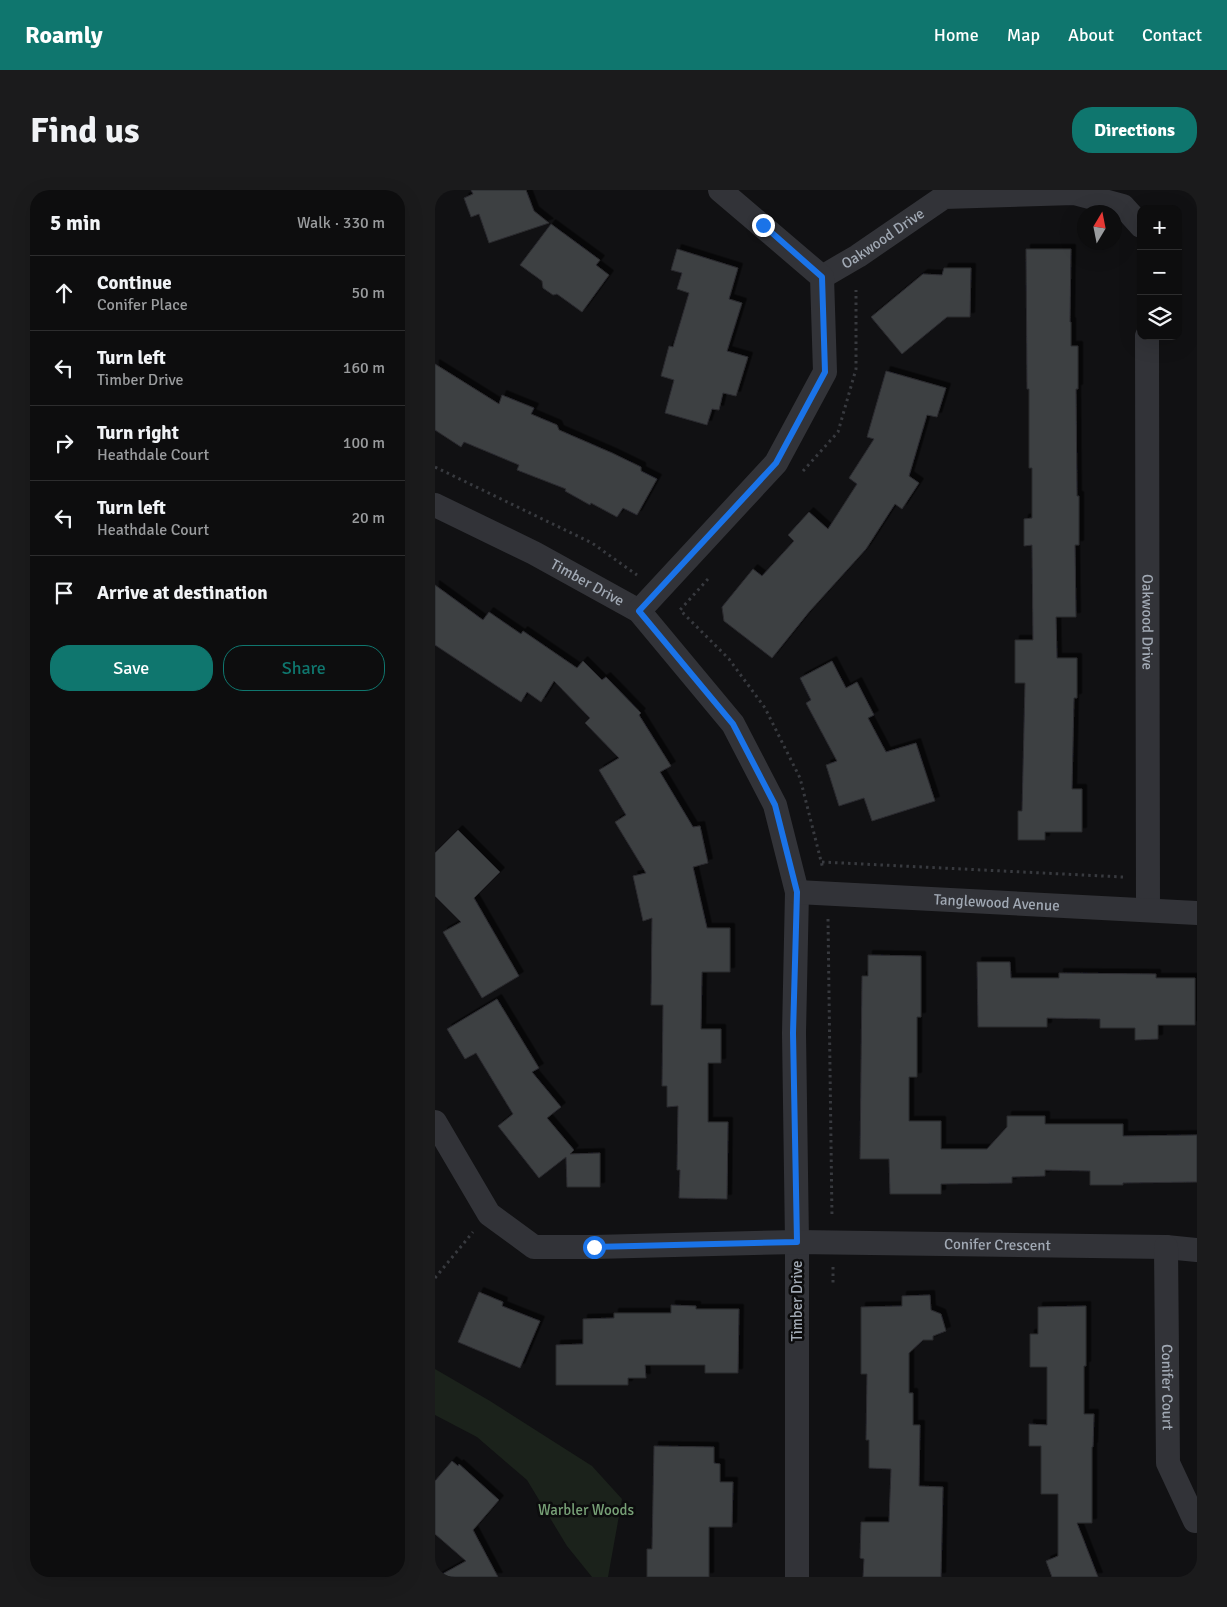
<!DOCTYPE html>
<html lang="en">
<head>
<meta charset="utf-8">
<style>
	:root { --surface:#0d0d0e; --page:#1b1b1c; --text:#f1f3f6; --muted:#9a9c9e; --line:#2d2d2e; --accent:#0f766e }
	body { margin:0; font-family:Signika,sans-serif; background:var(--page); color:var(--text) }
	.controls { position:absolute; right:15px; top:15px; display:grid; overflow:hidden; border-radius:10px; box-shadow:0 5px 20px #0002 }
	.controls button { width:45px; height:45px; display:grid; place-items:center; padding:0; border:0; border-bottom:1px solid var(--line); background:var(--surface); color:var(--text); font:25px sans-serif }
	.compass { position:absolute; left:642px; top:15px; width:45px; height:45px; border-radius:50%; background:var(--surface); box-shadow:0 5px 20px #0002; rotate:10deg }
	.stop { position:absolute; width:15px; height:15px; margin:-11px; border:4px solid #1a73e8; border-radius:50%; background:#fff }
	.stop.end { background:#1a73e8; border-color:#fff; box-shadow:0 1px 5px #0008 }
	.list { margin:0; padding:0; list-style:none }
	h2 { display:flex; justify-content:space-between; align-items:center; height:65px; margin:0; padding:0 20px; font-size:21px }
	h2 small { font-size:16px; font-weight:400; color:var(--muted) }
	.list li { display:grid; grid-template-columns:32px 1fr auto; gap:15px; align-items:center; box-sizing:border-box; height:75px; padding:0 20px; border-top:1px solid var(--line) }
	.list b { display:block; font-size:19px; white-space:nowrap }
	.list p { margin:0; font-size:16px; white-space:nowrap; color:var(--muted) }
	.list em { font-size:16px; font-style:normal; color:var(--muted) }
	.actions { display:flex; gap:10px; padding:15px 20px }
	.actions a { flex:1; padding:11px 0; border:1px solid var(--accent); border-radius:20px; text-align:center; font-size:18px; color:var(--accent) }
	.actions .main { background:var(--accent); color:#fff }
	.icon { flex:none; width:28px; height:28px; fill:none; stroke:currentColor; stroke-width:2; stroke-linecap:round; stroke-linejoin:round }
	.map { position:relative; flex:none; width:762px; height:1387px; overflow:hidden; border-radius:20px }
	header { display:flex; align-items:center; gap:30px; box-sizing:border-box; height:70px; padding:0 25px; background:var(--accent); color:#fff }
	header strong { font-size:24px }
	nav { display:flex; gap:28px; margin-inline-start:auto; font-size:18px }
	.intro { display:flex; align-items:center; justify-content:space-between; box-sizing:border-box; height:120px; padding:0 30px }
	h1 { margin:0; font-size:35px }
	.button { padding:12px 22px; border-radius:20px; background:var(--accent); color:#fff; font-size:18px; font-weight:700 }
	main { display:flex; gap:30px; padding:0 30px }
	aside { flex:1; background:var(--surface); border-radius:20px; box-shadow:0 5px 20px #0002 }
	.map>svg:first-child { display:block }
</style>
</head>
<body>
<header>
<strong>Roamly</strong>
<nav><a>Home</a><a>Map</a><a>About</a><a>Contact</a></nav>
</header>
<div class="intro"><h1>Find us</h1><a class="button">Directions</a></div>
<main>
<aside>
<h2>5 min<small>Walk · 330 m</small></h2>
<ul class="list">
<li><svg class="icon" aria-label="ahead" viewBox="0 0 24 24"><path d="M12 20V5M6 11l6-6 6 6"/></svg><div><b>Continue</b><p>Conifer Place</p></div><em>50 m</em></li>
<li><svg class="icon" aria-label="left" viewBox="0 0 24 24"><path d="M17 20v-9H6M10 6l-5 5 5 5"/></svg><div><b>Turn left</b><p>Timber Drive</p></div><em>160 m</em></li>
<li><svg class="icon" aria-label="right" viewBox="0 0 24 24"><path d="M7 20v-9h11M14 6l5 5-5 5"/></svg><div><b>Turn right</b><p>Heathdale Court</p></div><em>100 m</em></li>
<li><svg class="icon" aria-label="left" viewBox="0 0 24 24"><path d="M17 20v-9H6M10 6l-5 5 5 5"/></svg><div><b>Turn left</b><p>Heathdale Court</p></div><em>20 m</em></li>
<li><svg class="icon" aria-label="arrive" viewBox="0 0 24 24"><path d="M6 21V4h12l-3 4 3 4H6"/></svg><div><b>Arrive at destination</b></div></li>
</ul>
<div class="actions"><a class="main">Save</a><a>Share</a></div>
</aside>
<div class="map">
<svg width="762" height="1387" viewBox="0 0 762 1387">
	<defs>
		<filter id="shadow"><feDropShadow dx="4.5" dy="-4.5" stdDeviation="0" flood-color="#0009"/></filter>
	</defs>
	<rect width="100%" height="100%" fill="#111113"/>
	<!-- green -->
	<path fill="#1b221b" d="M 0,1179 L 55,1211 L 157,1276 L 187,1309 L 173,1387 L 157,1387 L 132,1356 L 92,1290 L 42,1247 L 0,1225 Z"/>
	<!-- building -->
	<path fill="#3d3f43" stroke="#2b2b2f" filter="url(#shadow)" d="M 36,0 L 91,0 L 99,21 L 114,33 L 54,53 L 44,24 L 36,27 L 29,8 L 38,4 Z
		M 116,34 L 165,70 L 161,75 L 174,85 L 147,122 L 122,104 L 118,105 L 108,98 L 107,91 L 85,75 Z
		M 242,59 L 303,78 L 294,109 L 307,113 L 292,161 L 313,167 L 301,206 L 288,203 L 284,220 L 277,219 L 272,235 L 230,223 L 239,190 L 226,186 L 234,156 L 238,157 L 254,103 L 242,99 L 247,83 L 236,80 Z
		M 591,59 L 636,59 L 635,132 L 636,132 L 636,156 L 643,156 L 643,199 L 641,199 L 642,306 L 644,306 L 644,355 L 640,355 L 641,427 L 621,427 L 622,468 L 642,468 L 642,508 L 639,508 L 637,599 L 647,599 L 647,642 L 610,642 L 610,650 L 583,650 L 583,621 L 587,621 L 590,493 L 580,493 L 580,450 L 598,450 L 597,355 L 589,356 L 589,329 L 597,328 L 597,278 L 594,278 L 594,199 L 592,199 Z
		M 509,78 L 536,78 L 535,127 L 512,127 L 467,164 L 436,127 L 488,84 L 507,85 Z
		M 0,174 L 64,214 L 67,205 L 99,218 L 96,224 L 122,235 L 124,240 L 177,263 L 206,277 L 206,281 L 222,289 L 202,325 L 188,318 L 182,327 L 156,313 L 155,315 L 130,301 L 131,299 L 82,280 L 84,275 L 29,252 L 26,257 L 0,240 Z
		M 451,181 L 511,198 L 502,227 L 492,225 L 474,286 L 484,293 L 467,319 L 460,314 L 431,359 L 374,422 L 337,468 L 289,431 L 287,417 L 318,379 L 327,386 L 359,351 L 353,345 L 374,322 L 393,339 L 422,294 L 414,288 L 439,249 L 432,247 Z
		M 0,395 L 48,430 L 54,422 L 86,444 L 88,441 L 142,478 L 148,471 L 167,490 L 171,487 L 206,523 L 204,525 L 236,576 L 225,582 L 258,637 L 265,636 L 273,673 L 258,677 L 272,738 L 295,738 L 295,782 L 267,782 L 266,839 L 286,839 L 286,873 L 273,873 L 273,932 L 293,932 L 292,1009 L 244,1008 L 245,980 L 242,980 L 243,916 L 232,917 L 232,896 L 227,896 L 228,815 L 216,815 L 217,728 L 208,731 L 198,686 L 211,683 L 180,632 L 191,625 L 164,580 L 184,568 L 150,533 L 155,528 L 119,491 L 106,512 L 92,502 L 86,512 L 0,455 Z
		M 397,471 L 411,498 L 422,492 L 439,525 L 433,528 L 451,562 L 481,553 L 500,611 L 437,631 L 429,608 L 404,616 L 391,575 L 402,571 L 371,513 L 376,510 L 365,488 Z
		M 23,640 L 65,682 L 39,708 L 84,786 L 47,808 L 8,742 L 26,732 L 0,706 L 0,663 Z
		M 433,765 L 486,766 L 486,827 L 482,827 L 482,887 L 474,887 L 474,931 L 506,931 L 506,959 L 552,959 L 572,937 L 572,926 L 610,926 L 610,934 L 688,934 L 688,946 L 762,945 L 762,992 L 688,993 L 688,995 L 655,995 L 655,981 L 610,980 L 610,986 L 577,987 L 577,993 L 506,994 L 506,1004 L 455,1004 L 454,969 L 425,969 L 427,786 L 433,786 Z
		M 542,772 L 575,772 L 576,788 L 624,788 L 624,783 L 721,784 L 721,788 L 760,788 L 760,835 L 723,835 L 723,849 L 700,850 L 700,838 L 665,838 L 665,829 L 612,828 L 612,837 L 543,837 Z
		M 62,809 L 104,878 L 97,882 L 126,917 L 112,928 L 139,960 L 135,964 L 165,963 L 165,997 L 132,997 L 131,967 L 104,988 L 63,936 L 78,924 L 41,863 L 30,869 L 12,839 Z
		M 44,1102 L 68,1112 L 67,1116 L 105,1131 L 85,1178 L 23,1152 Z
		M 495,1105 L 496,1120 L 506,1124 L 511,1141 L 498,1146 L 498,1150 L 488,1150 L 474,1163 L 474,1203 L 478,1203 L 478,1235 L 485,1235 L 484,1296 L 508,1297 L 506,1387 L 428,1387 L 429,1369 L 425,1368 L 426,1332 L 454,1332 L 456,1279 L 434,1278 L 434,1250 L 431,1250 L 432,1184 L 426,1184 L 426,1117 L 467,1116 L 467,1106 Z
		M 236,1115 L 261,1116 L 261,1119 L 304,1119 L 303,1183 L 270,1183 L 270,1175 L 210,1175 L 211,1188 L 193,1188 L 193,1195 L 121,1195 L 121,1155 L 148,1154 L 148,1129 L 179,1128 L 179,1123 L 236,1123 Z
		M 651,1116 L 651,1176 L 649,1176 L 649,1224 L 659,1224 L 658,1257 L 657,1257 L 657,1333 L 642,1333 L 663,1387 L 617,1387 L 611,1371 L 623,1366 L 623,1304 L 606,1304 L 606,1256 L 594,1256 L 594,1234 L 612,1235 L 612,1177 L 595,1177 L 595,1144 L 603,1144 L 603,1117 Z
		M 219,1256 L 279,1257 L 279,1273 L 285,1274 L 285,1292 L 298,1292 L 297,1337 L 274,1337 L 274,1387 L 212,1387 L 212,1359 L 217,1359 Z
		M 17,1271 L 23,1276 L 24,1274 L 64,1310 L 38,1340 L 63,1387 L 2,1387 L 31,1371 L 0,1344 L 0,1291 Z"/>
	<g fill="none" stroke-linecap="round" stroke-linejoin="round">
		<!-- path -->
		<path stroke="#383a3f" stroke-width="3" stroke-dasharray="2.5 4" stroke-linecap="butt" d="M 0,277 L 157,353 L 202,385
			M 368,281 L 403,242 L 421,179 L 421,100
			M 273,389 L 245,420 L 294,469 L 330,518 L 365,588 L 388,679
			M 387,672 L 688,687
			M 393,729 L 397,1028
			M 398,1077 L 398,1094
			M 0,1088 L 38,1042"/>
		<!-- street -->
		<g stroke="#323338" stroke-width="24">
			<path id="s1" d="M 387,87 L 423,66 L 509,7 L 639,3 L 688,16 L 706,36"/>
			<path id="s2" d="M 712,146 L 713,719"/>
			<path id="s3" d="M 0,315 L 99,363 L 204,421 L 298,534 L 340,615 L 362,702 L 359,843 L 362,1052 L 362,1387"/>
			<path d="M 204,421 L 341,273 L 390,182 L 387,87 L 285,0"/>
			<path id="s4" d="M 362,702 L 762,723"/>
			<path id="s5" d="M 0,932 L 54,1024 L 99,1057 L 159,1057 L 362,1052 L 731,1057 L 762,1060"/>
			<path id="s6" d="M 731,1057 L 733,1273 L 760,1331"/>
		</g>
	</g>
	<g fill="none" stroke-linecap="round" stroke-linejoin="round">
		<!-- route -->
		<path stroke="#1a73e8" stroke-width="6" d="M 159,1057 L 362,1052 L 358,843 L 362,702 L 340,615 L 298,534 L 204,421 L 341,273 L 390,182 L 387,87 L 328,35"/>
	</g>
	<g text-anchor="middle" stroke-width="5" stroke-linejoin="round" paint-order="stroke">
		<!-- street labels -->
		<g font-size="15" fill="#a1a9b4" stroke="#0c0c0d">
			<text dy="5" stroke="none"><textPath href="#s1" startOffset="72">Oakwood Drive</textPath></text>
			<text dy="5" stroke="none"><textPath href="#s3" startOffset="171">Timber Drive</textPath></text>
			<text dy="5" stroke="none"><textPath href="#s2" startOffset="286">Oakwood Drive</textPath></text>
			<text dy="5" stroke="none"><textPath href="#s4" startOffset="200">Tanglewood Avenue</textPath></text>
			<text dy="5" stroke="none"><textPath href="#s5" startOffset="626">Conifer Crescent</textPath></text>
			<text transform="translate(362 1111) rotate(-90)" y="5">Timber Drive</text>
			<text dy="5" stroke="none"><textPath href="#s6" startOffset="140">Conifer Court</textPath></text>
		</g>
		<!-- park labels -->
		<g font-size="15" fill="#78a177" stroke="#0c0c0d">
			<text x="151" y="1325">Warbler Woods</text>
		</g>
	</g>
</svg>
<div class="controls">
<button>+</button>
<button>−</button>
<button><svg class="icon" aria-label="layers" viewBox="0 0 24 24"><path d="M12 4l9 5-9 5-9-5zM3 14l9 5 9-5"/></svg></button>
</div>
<svg class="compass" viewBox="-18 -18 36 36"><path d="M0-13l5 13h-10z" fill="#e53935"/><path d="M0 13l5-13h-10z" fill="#9a9c9e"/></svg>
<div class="stop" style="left:159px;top:1057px"></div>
<div class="stop end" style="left:328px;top:35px"></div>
</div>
</main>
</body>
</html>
